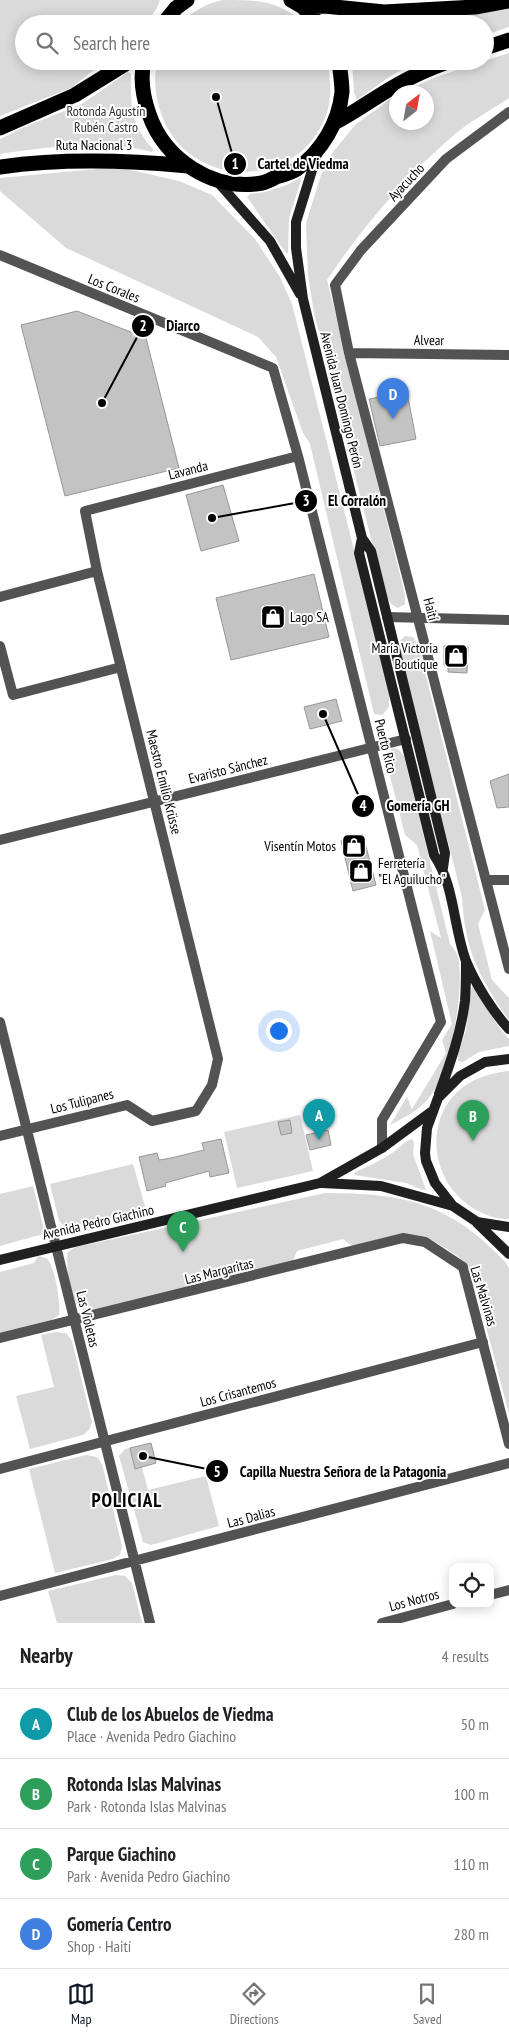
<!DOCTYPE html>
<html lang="en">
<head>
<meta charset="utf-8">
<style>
	:root { --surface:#fff; --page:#f2f2f2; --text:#202124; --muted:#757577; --line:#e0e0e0; --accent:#111827 }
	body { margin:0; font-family:"PT Sans Narrow",sans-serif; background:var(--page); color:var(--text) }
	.controls { position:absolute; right:15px; bottom:15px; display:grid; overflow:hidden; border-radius:10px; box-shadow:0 2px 12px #0003 }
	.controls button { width:45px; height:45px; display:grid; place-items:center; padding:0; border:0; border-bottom:1px solid var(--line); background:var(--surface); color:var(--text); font:25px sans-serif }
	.compass { position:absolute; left:389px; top:85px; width:45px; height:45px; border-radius:50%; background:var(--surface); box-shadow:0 2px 12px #0003; rotate:31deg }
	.you { position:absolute; left:278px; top:1030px; width:18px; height:18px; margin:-12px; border:4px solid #fff; border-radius:50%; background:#1a73e8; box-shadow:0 0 0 8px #1a73e833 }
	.badge { display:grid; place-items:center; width:32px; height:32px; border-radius:50%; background:var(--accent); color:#fff; font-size:16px; font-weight:700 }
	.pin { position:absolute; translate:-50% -41px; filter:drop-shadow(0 1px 2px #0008) }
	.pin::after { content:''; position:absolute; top:26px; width:18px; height:15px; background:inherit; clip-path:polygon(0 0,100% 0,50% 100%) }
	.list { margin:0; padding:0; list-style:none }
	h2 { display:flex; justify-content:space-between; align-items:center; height:65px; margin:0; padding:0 20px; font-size:21px }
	h2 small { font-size:16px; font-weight:400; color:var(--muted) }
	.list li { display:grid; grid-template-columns:32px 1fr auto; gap:15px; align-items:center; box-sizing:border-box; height:70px; padding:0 20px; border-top:1px solid var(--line) }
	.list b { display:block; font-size:19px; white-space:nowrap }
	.list p { margin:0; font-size:16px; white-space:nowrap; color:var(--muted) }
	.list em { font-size:16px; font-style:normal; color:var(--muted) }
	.icon { flex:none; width:28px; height:28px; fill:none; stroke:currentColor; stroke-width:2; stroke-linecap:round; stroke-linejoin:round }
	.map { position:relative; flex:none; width:509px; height:1623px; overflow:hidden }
	.search { position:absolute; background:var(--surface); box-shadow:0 2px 12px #0003; left:15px; right:15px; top:15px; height:55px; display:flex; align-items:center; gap:12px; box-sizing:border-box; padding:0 18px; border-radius:28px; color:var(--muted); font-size:19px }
	.sheet { height:345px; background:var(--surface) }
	nav { display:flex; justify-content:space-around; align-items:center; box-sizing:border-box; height:70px; border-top:1px solid var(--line); background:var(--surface); font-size:14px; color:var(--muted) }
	nav a { display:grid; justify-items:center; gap:2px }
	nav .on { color:var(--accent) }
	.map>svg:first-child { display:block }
</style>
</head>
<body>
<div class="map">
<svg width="509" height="1623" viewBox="0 0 509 1623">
	<rect width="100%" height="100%" fill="#fff"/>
	<!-- green -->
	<path fill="#dadada" d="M 0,0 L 160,0 L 157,8 L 145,24 L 24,24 L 24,61 L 105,61 L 71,88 L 0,116 Z
		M 223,0 C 258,0 279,0 305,24 L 180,24 C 191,12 207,3 223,0 Z
		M 509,9 L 509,27 L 485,35 L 485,24 L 335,24 L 329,15 L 374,22 L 476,14 Z
		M 509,53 L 509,98 C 491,110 471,121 455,134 C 406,176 363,226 327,280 L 405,595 L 405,604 L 398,608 L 391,604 L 385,594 L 314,313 L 308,276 L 306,223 L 321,175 L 333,152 L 356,124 L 396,95 L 396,122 L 426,122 L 426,92 L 402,92 L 436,77 Z
		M 158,61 L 328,61 C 330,80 333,99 325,118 C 294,194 183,188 160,110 C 155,95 153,76 158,61 Z
		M 352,61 L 418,61 L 389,77 L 357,100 L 354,93 Z
		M 128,72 L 131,74 C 131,107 130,123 153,149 L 152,152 C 103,139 49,147 0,154 L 0,139 L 24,127 L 82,104 Z
		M 118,167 L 179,181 L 212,195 L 255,239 L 280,277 L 292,304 L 389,689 L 389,707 L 382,715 L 374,714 L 310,444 L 303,433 L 276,357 L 258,337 L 66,248 L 0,191 L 0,178 Z
		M 302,177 L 289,218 L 288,253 L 286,253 L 247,197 L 250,194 L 265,192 L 287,185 Z
		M 405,636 L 413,637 L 418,644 L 485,910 L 478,924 L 492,980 L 509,998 L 509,1020 C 491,995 473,966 467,936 C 464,924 463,910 462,897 L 399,650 L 400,641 Z
		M 393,748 L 399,750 L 404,756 L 450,944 C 453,948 457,952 458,957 C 465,988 451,1062 435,1089 C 425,1107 408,1116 390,1125 L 407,1097 L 412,1109 L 446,1053 L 442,1040 L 452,1024 L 430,931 L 441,938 L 417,845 L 405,835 L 386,760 L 388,752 Z
		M 472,985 L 498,1026 L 509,1039 L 509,1046 L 479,1052 L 463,1062 L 458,1061 L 458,1054 L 466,1030 Z
		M 509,1071 L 509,1219 C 496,1220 480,1213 470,1206 C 429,1179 423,1114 466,1085 C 479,1076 493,1073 509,1071 Z
		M 300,1115 L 313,1171 L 237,1188 L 224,1132 Z
		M 412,1139 L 414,1142 L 413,1154 L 426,1190 L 423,1190 L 406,1183 L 354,1175 L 355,1172 C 368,1167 380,1161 392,1153 C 399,1149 404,1141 412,1139 Z
		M 133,1164 L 146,1210 L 69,1227 L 64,1226 L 59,1221 L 50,1184 Z
		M 33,1186 L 44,1229 L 43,1234 L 0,1246 L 0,1194 Z
		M 325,1193 C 404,1193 450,1203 505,1262 L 509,1268 L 509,1414 L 471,1269 C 464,1260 456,1255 447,1249 C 411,1225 391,1237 352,1246 L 343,1239 L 297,1251 L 293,1261 L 90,1312 C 87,1311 84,1310 82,1309 C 71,1302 65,1264 68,1252 L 76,1247 Z
		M 38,1256 C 41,1257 44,1257 46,1258 C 55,1264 61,1305 59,1315 L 51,1320 L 0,1333 L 0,1272 L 34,1263 Z
		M 55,1332 L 66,1333 L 72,1341 L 92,1422 L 89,1430 L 83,1435 L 30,1449 L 16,1396 L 54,1387 L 41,1335 Z
		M 130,1448 L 135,1468 L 142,1467 L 148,1490 L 206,1476 L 219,1526 L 151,1545 L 143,1542 L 119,1456 L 125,1449 Z
		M 86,1455 L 97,1457 L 102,1464 L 122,1546 L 120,1555 L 113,1559 L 55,1573 L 29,1469 Z
		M 116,1575 L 125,1576 L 132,1583 L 142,1623 L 57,1623 L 48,1591 Z"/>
	<!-- building -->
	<path fill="#c3c3c3" stroke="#979797" d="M 77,311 L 146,338 L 179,468 L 65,496 L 21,325 Z
		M 407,392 L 416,439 L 380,446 L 369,399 Z
		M 223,485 L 239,541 L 201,551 L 186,495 Z
		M 314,574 L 329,637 L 231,660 L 216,598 Z
		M 444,646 L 468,647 L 467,673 L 448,672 L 448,665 L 444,665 Z
		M 336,699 L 342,721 L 310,729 L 304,707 Z
		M 509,774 L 509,807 L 497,808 L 490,781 Z
		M 363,835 L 376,885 L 353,891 L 341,841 Z
		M 290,1120 L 292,1133 L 281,1135 L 278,1122 Z
		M 328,1130 L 331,1145 L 310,1150 L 306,1135 Z
		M 221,1139 L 229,1173 L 210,1177 L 209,1171 L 165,1183 L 166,1186 L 147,1191 L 139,1157 L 157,1153 L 159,1160 L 171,1158 L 204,1150 L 202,1143 Z
		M 151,1443 L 156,1463 L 135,1469 L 130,1448 Z"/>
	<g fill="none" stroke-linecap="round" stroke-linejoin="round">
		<!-- street -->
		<path stroke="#535353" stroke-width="10" d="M 509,112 L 446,159 L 361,250 L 335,285 L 349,353 L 509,969
			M 0,255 L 273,368 L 298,456 L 441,1022 L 382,1120 L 382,1148
			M 349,353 L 509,355
			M 0,597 L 97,571
			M 387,617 L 509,620
			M 0,646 L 13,695 L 121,667
			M 0,840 L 406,739
			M 487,880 L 509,880
			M 0,1022 L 150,1623
			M 0,1136 L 127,1105 L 152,1121 L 196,1111 L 212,1085 L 218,1059 L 97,571 L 85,511 L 298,456
			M 0,1338 L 403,1238 L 425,1242 L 463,1267 L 509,1444
			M 0,1469 L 483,1342
			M 490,1595 L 509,1590
			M 0,1596 L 509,1463
			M 382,1623 L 453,1604"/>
		<!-- secondary -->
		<path stroke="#202020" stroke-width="10" d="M 318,151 L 296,222 L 296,248 L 303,299 L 362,538 L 371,551 L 445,853 L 443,868
			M 216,180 L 270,241 L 300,294
			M 362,538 L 359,553 L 434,855 C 455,886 453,926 466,961 C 475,983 493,1012 509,1029
			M 509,1059 L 485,1062 L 460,1076 L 438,1098 L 427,1128 L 425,1153 L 426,1161 L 435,1183 L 453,1206 L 477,1222 L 509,1227
			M 439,1094 C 450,1064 461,1033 465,1001 C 466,988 466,975 466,962
			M 322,1183 L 381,1186 L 453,1206
			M 477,1223 L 509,1254
			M 0,1260 L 320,1183 L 382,1148 L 431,1112"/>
		<!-- highway -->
		<path stroke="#000" stroke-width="15" d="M 291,0 L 303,7 L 319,24
			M 303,7 L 325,6 L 384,12 L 475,7 L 509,1
			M 163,24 L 176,8 L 187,0
			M 485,48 L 509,40
			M 144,61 C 140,78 143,97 149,114 C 164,159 213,192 262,183 C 267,182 272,179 276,177 C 283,175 291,173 297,169 C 322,151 339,122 342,92 C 342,82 340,71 339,61
			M 334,123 C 356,112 375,97 397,85 C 414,75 431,68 450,61
			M 0,128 L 75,95 L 130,61
			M 0,167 C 63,158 125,160 188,166"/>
	</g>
	<!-- icons -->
	<defs>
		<symbol id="shop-square" viewBox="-11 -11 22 22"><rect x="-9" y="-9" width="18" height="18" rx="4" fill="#000" stroke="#fff"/><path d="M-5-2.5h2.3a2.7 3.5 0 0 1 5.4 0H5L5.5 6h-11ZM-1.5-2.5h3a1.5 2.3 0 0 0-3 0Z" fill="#fff"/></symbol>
	</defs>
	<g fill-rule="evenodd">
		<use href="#shop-square" x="259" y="603" width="28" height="28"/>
		<use href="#shop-square" x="442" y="642" width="28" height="28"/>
		<use href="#shop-square" x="340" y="832" width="28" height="28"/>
		<use href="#shop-square" x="347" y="857" width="28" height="28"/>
	</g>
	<g text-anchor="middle" stroke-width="4" stroke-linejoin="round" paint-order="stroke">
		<!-- park labels -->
		<g font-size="14" fill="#313131" stroke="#fff">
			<text x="106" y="116">Rotonda Agustín<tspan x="106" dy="16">Rubén Castro</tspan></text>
		</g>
		<!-- street labels -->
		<g font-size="14" fill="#000" stroke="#fff">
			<text x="94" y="150">Ruta Nacional 3</text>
			<text transform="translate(406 182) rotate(-47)" y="5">Ayacucho</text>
			<text transform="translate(114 288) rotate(22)" y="5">Los Corales</text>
			<text transform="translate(429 340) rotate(1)" y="5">Alvear</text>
			<text transform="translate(342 400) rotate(76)" y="5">Avenida Juan Domingo Perón</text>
			<text transform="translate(188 470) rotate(-14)" y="5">Lavanda</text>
			<text transform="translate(431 609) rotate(75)" y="5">Haití</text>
			<text transform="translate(386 746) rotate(76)" y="5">Puerto Rico</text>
			<text transform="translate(228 769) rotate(-14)" y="5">Evaristo Sánchez</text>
			<text transform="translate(164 782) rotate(76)" y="5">Maestro Emilio Krüsse</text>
			<text transform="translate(82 1101) rotate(-14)" y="5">Los Tulipanes</text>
			<text transform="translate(98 1222) rotate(-13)" y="5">Avenida Pedro Giachino</text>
			<text transform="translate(219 1271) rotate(-14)" y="5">Las Margaritas</text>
			<text transform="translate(484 1296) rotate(73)" y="5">Las Malvinas</text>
			<text transform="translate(88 1319) rotate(76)" y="5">Las Violetas</text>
			<text transform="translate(238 1392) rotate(-15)" y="5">Los Crisantemos</text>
			<text transform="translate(251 1517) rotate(-15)" y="5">Las Dalias</text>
			<text transform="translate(414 1600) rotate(-15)" y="5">Los Notros</text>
		</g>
		<!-- poi labels -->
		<g font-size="14" fill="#000" stroke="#fff" text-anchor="start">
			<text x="290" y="622">Lago SA</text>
			<text x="438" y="653" text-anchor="end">María Victoria<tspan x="438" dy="16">Boutique</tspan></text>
			<text x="336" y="851" text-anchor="end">Visentín Motos</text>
			<text x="378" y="868">Ferretería<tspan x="378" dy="16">"El Aguilucho"</tspan></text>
		</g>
		<!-- district labels -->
		<g font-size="19" font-weight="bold" letter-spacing="1" fill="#000" stroke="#fff">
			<text x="127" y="1507">POLICIAL</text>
		</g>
	</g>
	<!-- callouts -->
	<path fill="none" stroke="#000" stroke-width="2" d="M216 97L235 164M102 403L143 326M212 518L306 501M323 714L363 806M143 1456L217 1471"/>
	<g fill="#000" stroke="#fff" stroke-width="2">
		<circle cx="216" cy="97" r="5"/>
		<circle cx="102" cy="403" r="5"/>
		<circle cx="212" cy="518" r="5"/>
		<circle cx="323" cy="714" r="5"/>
		<circle cx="143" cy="1456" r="5"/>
		<circle cx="235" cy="164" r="12"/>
		<circle cx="143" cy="326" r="12"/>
		<circle cx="306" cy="501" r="12"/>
		<circle cx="363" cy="806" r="12"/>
		<circle cx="217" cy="1471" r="12"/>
	</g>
	<g font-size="15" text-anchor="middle" font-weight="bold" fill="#fff">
		<text x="235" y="169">1</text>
		<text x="143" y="331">2</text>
		<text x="306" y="506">3</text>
		<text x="363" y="811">4</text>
		<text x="217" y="1477">5</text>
	</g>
	<g font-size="15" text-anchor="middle" font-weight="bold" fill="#000" stroke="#fff" stroke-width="4" stroke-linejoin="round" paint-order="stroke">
		<text x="303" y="169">Cartel de Viedma</text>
		<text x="183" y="331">Diarco</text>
		<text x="357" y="506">El Corralón</text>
		<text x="418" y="811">Gomería GH</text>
		<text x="343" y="1477">Capilla Nuestra Señora de la Patagonia</text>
	</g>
</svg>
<div class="controls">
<button><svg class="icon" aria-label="locate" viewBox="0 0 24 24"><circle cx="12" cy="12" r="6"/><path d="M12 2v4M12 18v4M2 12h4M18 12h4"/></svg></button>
</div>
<svg class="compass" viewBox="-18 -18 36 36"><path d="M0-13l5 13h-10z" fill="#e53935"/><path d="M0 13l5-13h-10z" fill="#757577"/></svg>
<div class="you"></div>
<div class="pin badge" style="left:319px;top:1140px;background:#0f9aa8">A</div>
<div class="pin badge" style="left:473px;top:1141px;background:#2e9e5b">B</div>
<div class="pin badge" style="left:183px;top:1252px;background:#2e9e5b">C</div>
<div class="pin badge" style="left:393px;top:419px;background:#3f7fe0">D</div>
<div class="search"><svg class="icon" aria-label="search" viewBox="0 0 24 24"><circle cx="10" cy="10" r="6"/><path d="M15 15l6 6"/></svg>Search here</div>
</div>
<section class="sheet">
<h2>Nearby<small>4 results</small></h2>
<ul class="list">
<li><span class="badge" style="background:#0f9aa8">A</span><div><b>Club de los Abuelos de Viedma</b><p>Place · Avenida Pedro Giachino</p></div><em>50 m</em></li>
<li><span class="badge" style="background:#2e9e5b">B</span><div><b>Rotonda Islas Malvinas</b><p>Park · Rotonda Islas Malvinas</p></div><em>100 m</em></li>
<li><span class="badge" style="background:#2e9e5b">C</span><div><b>Parque Giachino</b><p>Park · Avenida Pedro Giachino</p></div><em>110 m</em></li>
<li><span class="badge" style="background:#3f7fe0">D</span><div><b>Gomería Centro</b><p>Shop · Haití</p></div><em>280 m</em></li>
</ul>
</section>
<nav>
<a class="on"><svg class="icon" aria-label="map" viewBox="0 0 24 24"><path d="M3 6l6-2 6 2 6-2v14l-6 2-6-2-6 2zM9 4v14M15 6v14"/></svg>Map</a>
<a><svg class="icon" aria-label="directions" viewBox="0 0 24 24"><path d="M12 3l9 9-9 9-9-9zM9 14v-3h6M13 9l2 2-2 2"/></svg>Directions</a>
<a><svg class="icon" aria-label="saved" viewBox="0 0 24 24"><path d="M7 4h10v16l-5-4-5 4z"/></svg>Saved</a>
</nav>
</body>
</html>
